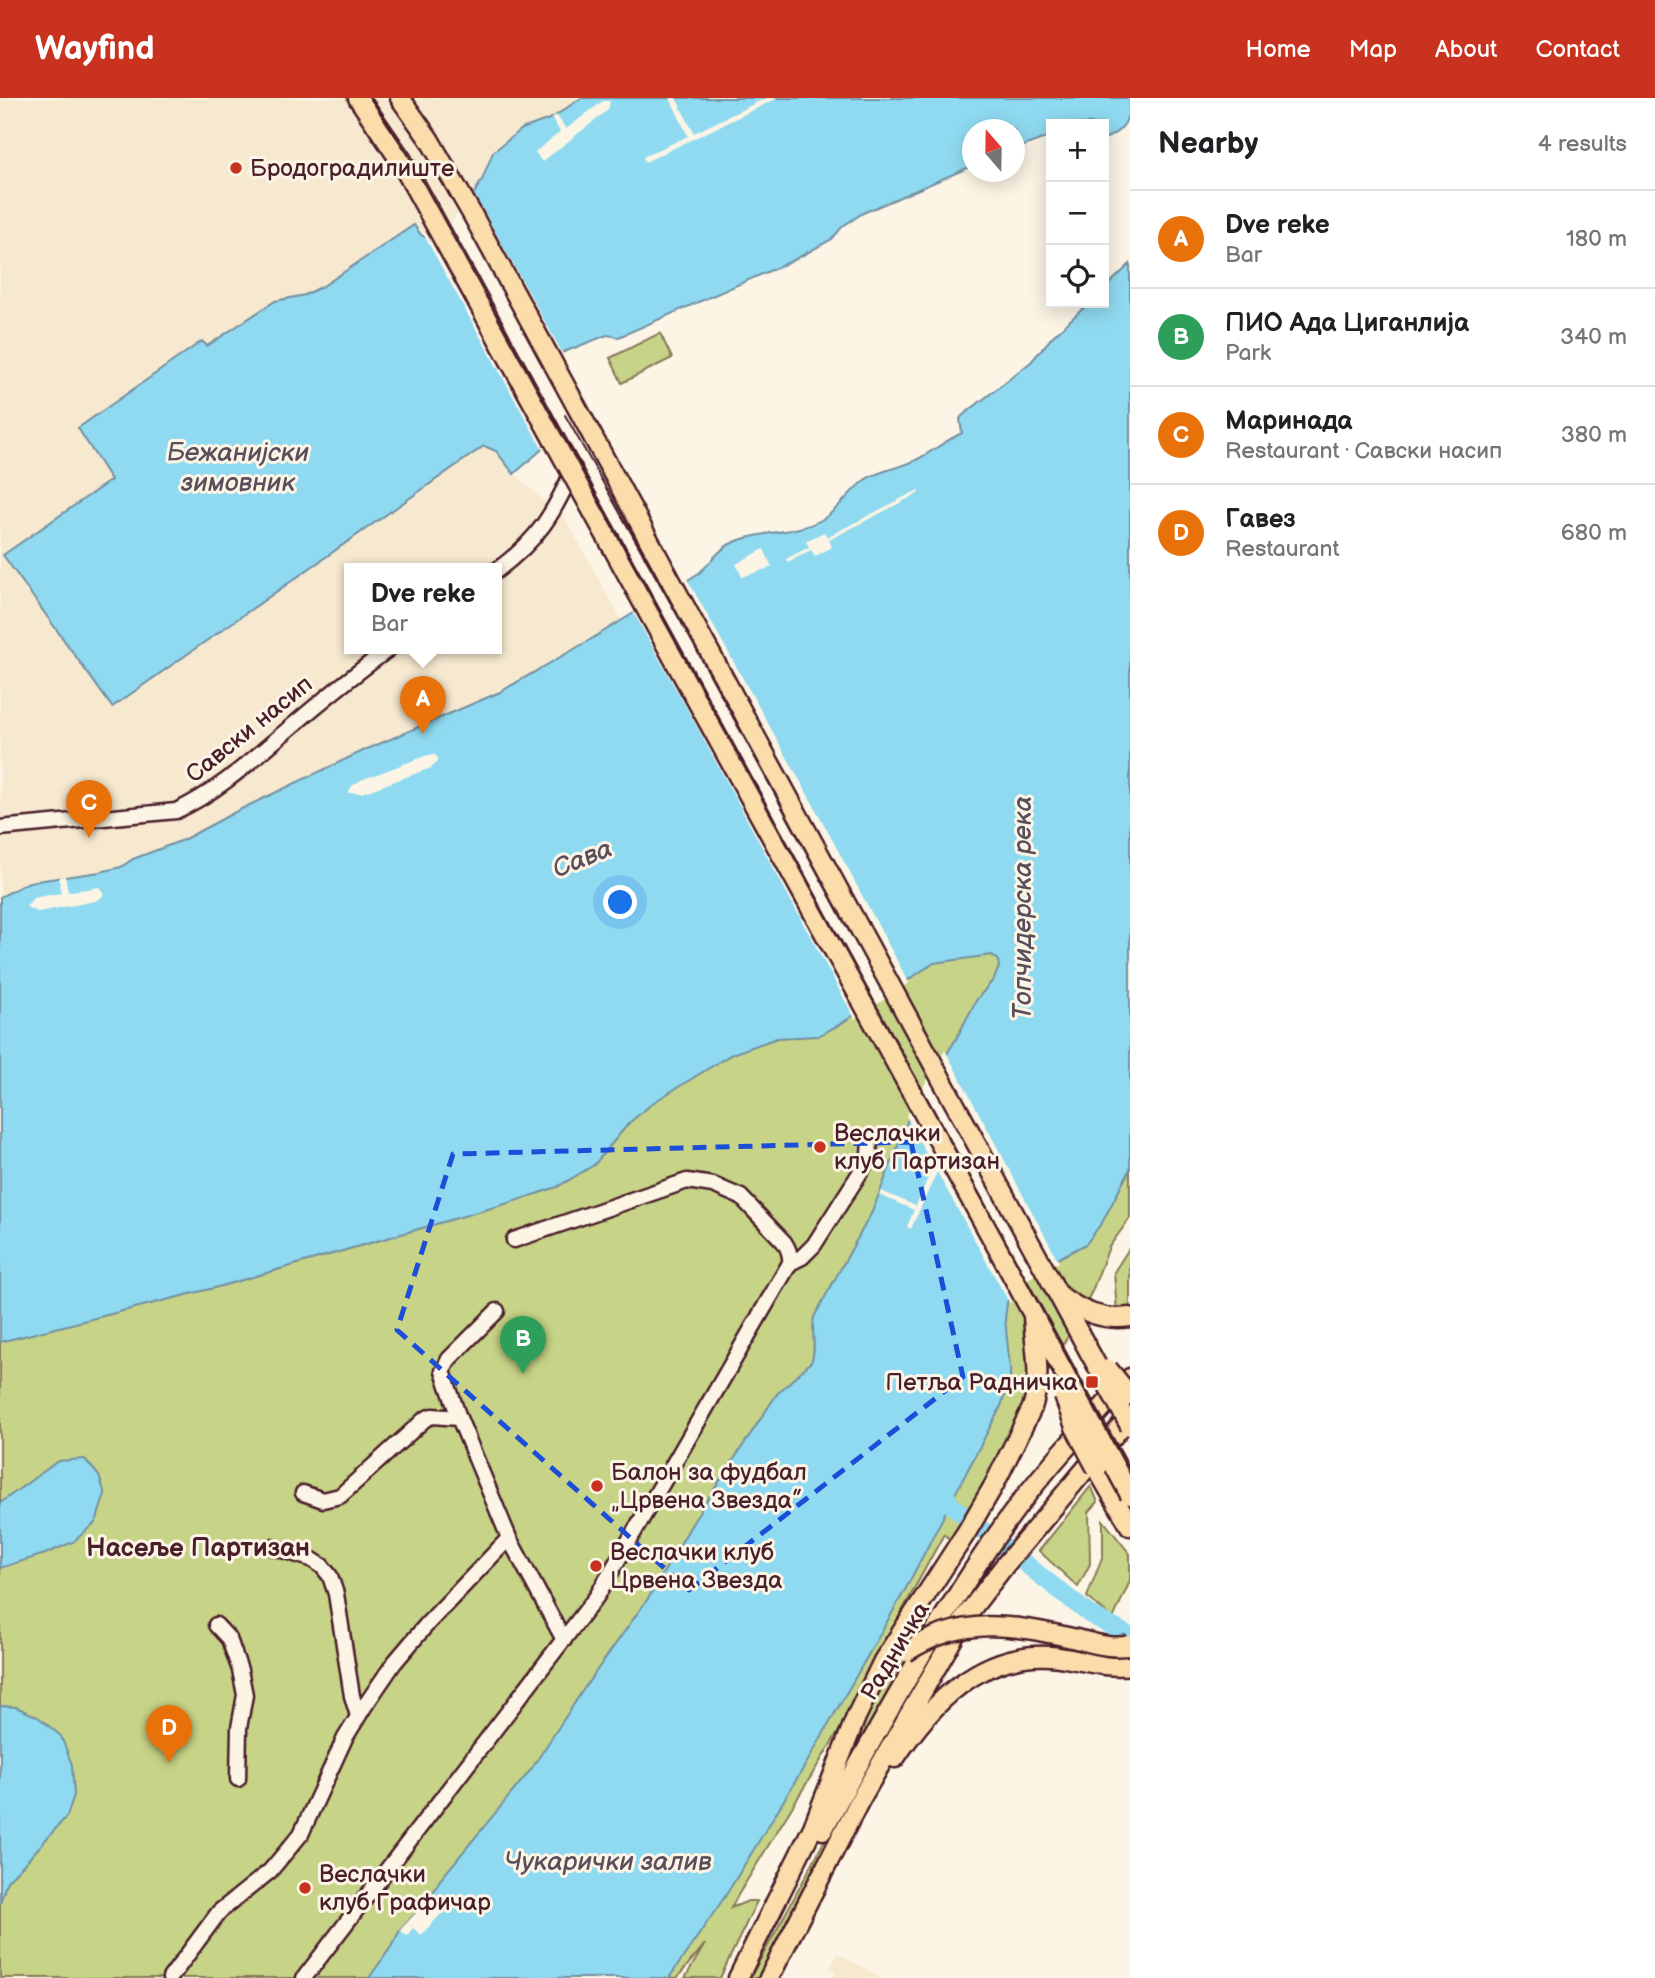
<!DOCTYPE html>
<html lang="en">
<head>
<meta charset="utf-8">
<style>
	:root { --surface:#fff; --page:#f6f6f6; --text:#202124; --muted:#757577; --line:#e0e0e0; --accent:#c8321e }
	body { margin:0; font-family:"Balsamiq Sans",sans-serif; background:var(--page); color:var(--text) }
	.controls { position:absolute; right:21px; top:21px; display:grid; overflow:hidden; border-radius:0px; box-shadow:0 4px 18px #0003 }
	.controls button { width:63px; height:63px; display:grid; place-items:center; padding:0; border:0; border-bottom:2px solid var(--line); background:var(--surface); color:var(--text); font:35px sans-serif }
	.compass { position:absolute; left:962px; top:21px; width:63px; height:63px; border-radius:50%; background:var(--surface); box-shadow:0 4px 18px #0003; rotate:340deg }
	.you { position:absolute; left:621px; top:805px; width:24px; height:24px; margin:-18px; border:5px solid #fff; border-radius:50%; background:#1a73e8; box-shadow:0 0 0 10px #1a73e833 }
	.badge { display:grid; place-items:center; width:46px; height:46px; border-radius:50%; background:var(--accent); color:#fff; font-size:23px; font-weight:700 }
	.pin { position:absolute; translate:-50% -58px; filter:drop-shadow(0 2px 4px #0008) }
	.pin::after { content:''; position:absolute; top:37px; width:24px; height:21px; background:inherit; clip-path:polygon(0 0,100% 0,50% 100%) }
	.popup { position:absolute; left:344px; top:465px; width:158px; height:91px; box-sizing:border-box; display:grid; place-content:center; border-radius:0px; background:var(--surface); filter:drop-shadow(0 2px 5px #0005); font-size:23px; white-space:nowrap; color:var(--muted) }
	.popup b { font-size:26px; color:var(--text) }
	.popup::after { content:''; position:absolute; left:50%; top:100%; margin-left:-14px; border:14px solid transparent; border-top-color:var(--surface) }
	.list { margin:0; padding:0; list-style:none }
	h2 { display:flex; justify-content:space-between; align-items:center; height:91px; margin:0; padding:0 28px; font-size:30px }
	h2 small { font-size:23px; font-weight:400; color:var(--muted) }
	.list li { display:grid; grid-template-columns:46px 1fr auto; gap:21px; align-items:center; box-sizing:border-box; height:98px; padding:0 28px; border-top:2px solid var(--line) }
	.list b { display:block; font-size:26px; white-space:nowrap }
	.list p { margin:0; font-size:23px; white-space:nowrap; color:var(--muted) }
	.list em { font-size:23px; font-style:normal; color:var(--muted) }
	.icon { flex:none; width:38px; height:38px; fill:none; stroke:currentColor; stroke-width:2; stroke-linecap:round; stroke-linejoin:round }
	.map { position:relative; flex:none; width:1130px; height:1880px; overflow:hidden }
	header { display:flex; align-items:center; gap:42px; box-sizing:border-box; height:98px; padding:0 35px; background:var(--accent); color:#fff }
	header strong { font-size:33px }
	nav { display:flex; gap:38px; margin-inline-start:auto; font-size:24px }
	main { display:flex }
	aside { flex:1; background:var(--surface) }
	.map>svg:first-child { display:block }
</style>
</head>
<body>
<header>
<strong>Wayfind</strong>
<nav><a>Home</a><a>Map</a><a>About</a><a>Contact</a></nav>
</header>
<main>
<div class="map">
<svg width="1130" height="1880" viewBox="0 0 1130 1880">
	<rect width="100%" height="100%" fill="#fcf5e5"/>
	<filter id="ink" filterUnits="userSpaceOnUse"><feTurbulence type="fractalNoise" baseFrequency=".0143" numOctaves="2"/><feDisplacementMap in="SourceGraphic" scale="14" xChannelSelector="R" yChannelSelector="G"/><feConvolveMatrix kernelMatrix="1 2 1 2 8 2 1 2 1" color-interpolation-filters="sRGB"/></filter>
	<g filter="url(#ink)">
		<!-- built -->
		<path fill="#f7e9d0" fill-rule="evenodd" d="M 0,0 L 581,0 L 552,20 L 528,28 L 490,58 L 482,82 L 447,139 L 437,145 L 421,137 L 414,127 L 323,188 L 305,197 L 275,203 L 207,249 L 203,244 L 79,329 L 111,382 L 112,609 L 484,348 L 496,353 L 514,376 L 566,421 L 622,523 L 500,594 L 365,652 L 239,712 L 183,742 L 133,761 L 121,769 L 100,774 L 29,784 L 0,799 ZM 350,470 L 496,470 L 496,550 L 350,550 Z
			M 838,1855 L 881,1880 L 833,1880 L 836,1874 L 829,1870 Z"/>
		<!-- green -->
		<path fill="#c7d386" stroke="#887958" stroke-width="2" d="M 660,235 L 672,260 L 622,285 L 610,260 Z
			M 1130,800 L 1130,1120 L 1109,1149 L 1092,1193 L 1080,1217 L 1012,1336 L 957,1449 L 944,1436 L 851,1607 L 840,1631 L 738,1797 L 731,1810 L 748,1803 L 757,1803 L 720,1880 L 685,1880 L 705,1846 L 677,1880 L 0,1880 L 0,1149 Z
			M 1130,1149 L 1130,1212 L 1117,1214 L 1114,1174 Z
			M 1091,1388 L 1098,1404 L 1089,1414 L 1090,1466 L 1078,1489 L 1039,1453 Z
			M 1103,1422 L 1130,1456 L 1130,1483 L 1113,1521 L 1087,1499 L 1103,1457 Z
			M 924,1530 L 835,1690 L 873,1601 L 906,1538 Z
			M 902,1598 L 907,1601 L 837,1729 L 781,1842 L 760,1880 L 750,1880 C 803,1787 850,1691 902,1598 Z"/>
		<!-- water -->
		<path fill="#8fdaf0" stroke="#738fa1" stroke-width="2" d="M 581,0 L 1130,0 C 1130,22 1124,33 1104,41 L 1104,26 L 1051,26 L 1051,38 L 1015,51 L 1014,32 L 972,32 L 972,68 L 863,115 L 843,128 L 832,141 L 794,162 L 619,239 L 607,237 L 564,254 L 551,260 L 527,281 L 548,346 L 514,376 L 496,353 L 484,348 L 112,609 L 3,457 L 111,382 L 78,330 L 202,243 L 207,248 L 275,203 L 305,197 L 323,188 L 414,127 L 421,137 L 437,145 L 447,139 L 482,82 L 493,54 L 522,31 L 552,20 Z
			M 1130,166 L 1130,1071 L 1103,1123 L 1086,1146 L 1053,1163 L 1013,1189 L 1007,1205 L 1005,1221 L 1010,1270 L 1010,1282 L 1001,1308 L 904,1494 L 806,1666 L 726,1797 L 669,1880 L 369,1880 L 391,1849 L 400,1832 L 430,1800 L 440,1782 L 530,1673 L 585,1589 L 649,1499 L 699,1414 L 777,1296 L 811,1264 C 817,1252 811,1234 814,1219 L 872,1114 L 911,1014 L 956,941 L 977,901 L 994,881 L 999,869 L 998,862 L 992,857 L 934,865 L 839,927 L 818,938 L 777,940 L 732,956 L 654,1004 L 629,1025 L 594,1067 L 557,1089 L 512,1104 L 218,1189 L 0,1244 L 0,799 L 29,784 L 100,774 L 121,769 L 133,761 L 183,742 L 239,712 L 365,652 L 500,594 L 588,543 L 699,475 C 710,466 718,452 730,446 C 758,432 795,437 823,421 C 840,411 850,392 866,381 C 881,372 900,370 916,362 C 932,354 946,342 962,335 L 960,321 L 962,318 L 1031,264 L 1053,238 L 1089,205 L 1104,205 L 1104,191 Z
			M 85,1361 L 99,1378 L 105,1396 L 96,1424 L 73,1444 L 45,1456 L 0,1470 L 0,1405 L 58,1363 Z
			M 0,1608 L 16,1609 L 38,1619 L 61,1638 L 72,1667 L 74,1697 L 67,1718 L 24,1766 L 7,1783 L 0,1805 Z"/>
		<!-- pier -->
		<path fill="#fcf5e5" d="M 670,0 L 676,0 L 694,35 L 766,0 L 778,0 L 645,64 L 643,59 L 688,38 Z
			M 603,3 L 610,3 L 608,12 L 542,64 L 535,54 L 560,34 L 552,20 L 556,17 L 566,31 Z
			M 472,92 L 564,258 L 553,263 L 529,283 L 550,348 L 544,354 L 416,123 L 423,134 L 437,142 L 444,137 Z
			M 918,392 L 919,395 L 829,442 L 832,449 L 815,458 L 811,452 L 788,464 L 786,461 L 809,449 L 806,443 L 824,434 L 827,439 Z
			M 764,451 L 772,469 L 742,479 L 736,466 Z
			M 686,479 L 812,704 L 909,885 L 855,921 L 691,618 L 632,512 Z
			M 428,657 L 435,657 L 438,660 L 438,664 L 431,670 L 362,695 L 348,695 L 352,688 L 361,682 Z
			M 65,778 L 68,794 L 99,789 L 104,795 L 102,799 L 95,803 L 38,814 L 26,809 L 33,800 L 61,795 L 59,779 Z
			M 945,952 L 1059,1164 L 1024,1183 L 1016,1191 L 1010,1206 L 937,1074 L 911,1131 L 907,1129 L 914,1112 L 879,1097 L 881,1093 L 916,1108 L 933,1068 L 906,1018 Z
			M 430,1800 L 444,1813 L 421,1837 L 413,1830 L 407,1838 L 400,1832 Z"/>
		<g fill="none" stroke-linecap="round" stroke-linejoin="round">
			<!-- river -->
			<path stroke="#8fdaf0" stroke-width="18" d="M 941,1386 L 951,1407 L 1089,1516 L 1130,1538"/>
			<defs>
				<path id="minor" d="M 496,473 C 538,442 553,417 574,370
					M 0,730 L 176,713 C 222,692 258,656 297,624 C 327,598 358,574 390,550
					M 790,1165 L 802,1159 L 814,1147 L 863,1070 L 869,1057 L 870,1042
					M 303,1395 L 323,1402 L 340,1398 L 425,1321 L 432,1318 L 459,1320
					M 509,1440 L 564,1542
					M 272,1449 L 311,1461 L 322,1468 L 330,1478 L 336,1496 L 352,1598 L 358,1618
					M 216,1527 L 229,1541 L 240,1572 L 245,1597 L 239,1630 L 238,1681
					M 170,1880 L 219,1814 L 270,1773 L 301,1736 L 345,1640 L 364,1609 L 394,1565 L 428,1525 L 509,1440 L 459,1320 L 443,1273 L 449,1261 L 497,1213
					M 304,1880 L 597,1498 L 790,1165 C 791,1157 788,1150 784,1144 L 741,1099 L 713,1087 L 687,1083 L 514,1142"/>
				<path id="major" d="M 358,0 L 399,61
					M 400,0 L 429,41 L 472,116 L 1091,1257
					M 999,1153 L 1076,1297
					M 1062,1199 C 1083,1214 1103,1223 1130,1219
					M 1097,1371 L 1130,1428
					M 895,1660 C 931,1606 979,1554 1050,1558 C 1077,1560 1103,1571 1130,1567
					M 823,1732 C 851,1678 881,1626 911,1574 C 944,1517 978,1461 1018,1408 C 1052,1363 1091,1322 1130,1280
					M 738,1880 L 813,1729 L 856,1619 L 883,1563 L 966,1435 L 994,1387 L 1032,1310 C 1043,1276 1034,1250 1033,1216
					M 769,1880 L 860,1702 L 966,1518 L 1005,1467 L 1130,1318"/>
			</defs>
			<!-- minor casing -->
			<use href="#minor" stroke="#4a1f2b" stroke-width="19"/>
			<!-- major casing -->
			<use href="#major" stroke="#4a1f2b" stroke-width="23"/>
			<!-- minor -->
			<use href="#minor" stroke="#fcf5e5" stroke-width="14"/>
			<!-- major -->
			<use href="#major" stroke="#faddab" stroke-width="18"/>
			<!-- tram -->
			<path stroke="#4a1f2b" stroke-width="2" d="M 372,0 L 410,55 L 1130,1371
				M 565,317 L 724,600 L 850,835"/>
			<defs>
				<path id="major-bridge" d="M 399,61 L 999,1153
					M 1091,1257 L 1130,1328
					M 1108,1271 L 1130,1298
					M 1076,1297 L 1130,1397
					M 1064,1298 L 1075,1329 L 1097,1371
					M 906,1554 C 962,1518 1010,1526 1072,1540 C 1090,1544 1112,1552 1130,1547"/>
			</defs>
			<!-- major-bridge casing -->
			<use href="#major-bridge" stroke="#4a1f2b" stroke-width="23" stroke-linecap="butt"/>
			<!-- major-bridge -->
			<use href="#major-bridge" stroke="#faddab" stroke-width="18"/>
		</g>
	</g>
	<!-- marked area -->
	<path fill="none" stroke="#1d4ed8" stroke-width="5" stroke-dasharray="14 9" stroke-linejoin="round" d="M 911,1044 L 963,1279 L 689,1492 L 397,1232 L 453,1056 Z"/>
	<!-- markers -->
	<g fill="#c8321e" stroke="#fcf5e5" stroke-width="2.5">
		<circle cx="236" cy="70" r="7"/>
		<circle cx="820" cy="1049" r="7"/>
		<rect x="1085" y="1277" width="14" height="14" rx="3.5"/>
		<circle cx="597" cy="1388" r="7"/>
		<circle cx="596" cy="1468" r="7"/>
		<circle cx="305" cy="1790" r="7"/>
	</g>
	<g text-anchor="middle" stroke-width="6" stroke-linejoin="round" paint-order="stroke">
		<!-- poi labels -->
		<g font-size="24" fill="#4a1f2b" stroke="#fcf5e5" text-anchor="start">
			<text x="250" y="78">Бродоградилиште</text>
			<text x="834" y="1043">Веслачки<tspan x="834" dy="28">клуб Партизан</tspan></text>
			<text x="1078" y="1292" text-anchor="end">Петља Радничка</text>
			<text x="611" y="1382">Балон за фудбал<tspan x="611" dy="28">„Црвена Звезда”</tspan></text>
			<text x="610" y="1462">Веслачки клуб<tspan x="610" dy="28">Црвена Звезда</tspan></text>
			<text x="319" y="1784">Веслачки<tspan x="319" dy="28">клуб Графичар</tspan></text>
		</g>
		<!-- street labels -->
		<g font-size="24" fill="#4a1f2b" stroke="#fcf5e5">
			<text transform="translate(249 631) rotate(-39)" y="8">Савски насип</text>
			<text transform="translate(895 1553) rotate(-59)" y="8">Радничка</text>
		</g>
		<!-- water labels -->
		<g font-size="26" font-style="italic" fill="#5b4e5c" stroke="#fcf5e5">
			<text x="238" y="363">Бежанијски<tspan x="238" dy="30">зимовник</tspan></text>
			<text transform="translate(582 760) rotate(-22)" y="9">Сава</text>
			<text transform="translate(1022 810) rotate(-90)" y="9">Топчидерска река</text>
			<text x="608" y="1772">Чукарички залив</text>
		</g>
		<!-- neighbourhood labels -->
		<g font-size="26" font-weight="bold" fill="#4a1f2b" stroke="#fcf5e5">
			<text x="198" y="1458">Насеље Партизан</text>
		</g>
	</g>
</svg>
<div class="controls">
<button>+</button>
<button>−</button>
<button><svg class="icon" aria-label="locate" viewBox="0 0 24 24"><circle cx="12" cy="12" r="6"/><path d="M12 2v4M12 18v4M2 12h4M18 12h4"/></svg></button>
</div>
<svg class="compass" viewBox="-18 -18 36 36"><path d="M0-13l5 13h-10z" fill="#e53935"/><path d="M0 13l5-13h-10z" fill="#757577"/></svg>
<div class="you"></div>
<div class="pin badge" style="left:423px;top:636px;background:#e8710a">A</div>
<div class="popup"><b>Dve reke</b>Bar</div>
<div class="pin badge" style="left:523px;top:1276px;background:#2e9e5b">B</div>
<div class="pin badge" style="left:89px;top:740px;background:#e8710a">C</div>
<div class="pin badge" style="left:169px;top:1665px;background:#e8710a">D</div>
</div>
<aside>
<h2>Nearby<small>4 results</small></h2>
<ul class="list">
<li><span class="badge" style="background:#e8710a">A</span><div><b>Dve reke</b><p>Bar</p></div><em>180 m</em></li>
<li><span class="badge" style="background:#2e9e5b">B</span><div><b>ПИО Ада Циганлија</b><p>Park</p></div><em>340 m</em></li>
<li><span class="badge" style="background:#e8710a">C</span><div><b>Маринада</b><p>Restaurant · Савски насип</p></div><em>380 m</em></li>
<li><span class="badge" style="background:#e8710a">D</span><div><b>Гавез</b><p>Restaurant</p></div><em>680 m</em></li>
</ul>
</aside>
</main>
</body>
</html>
